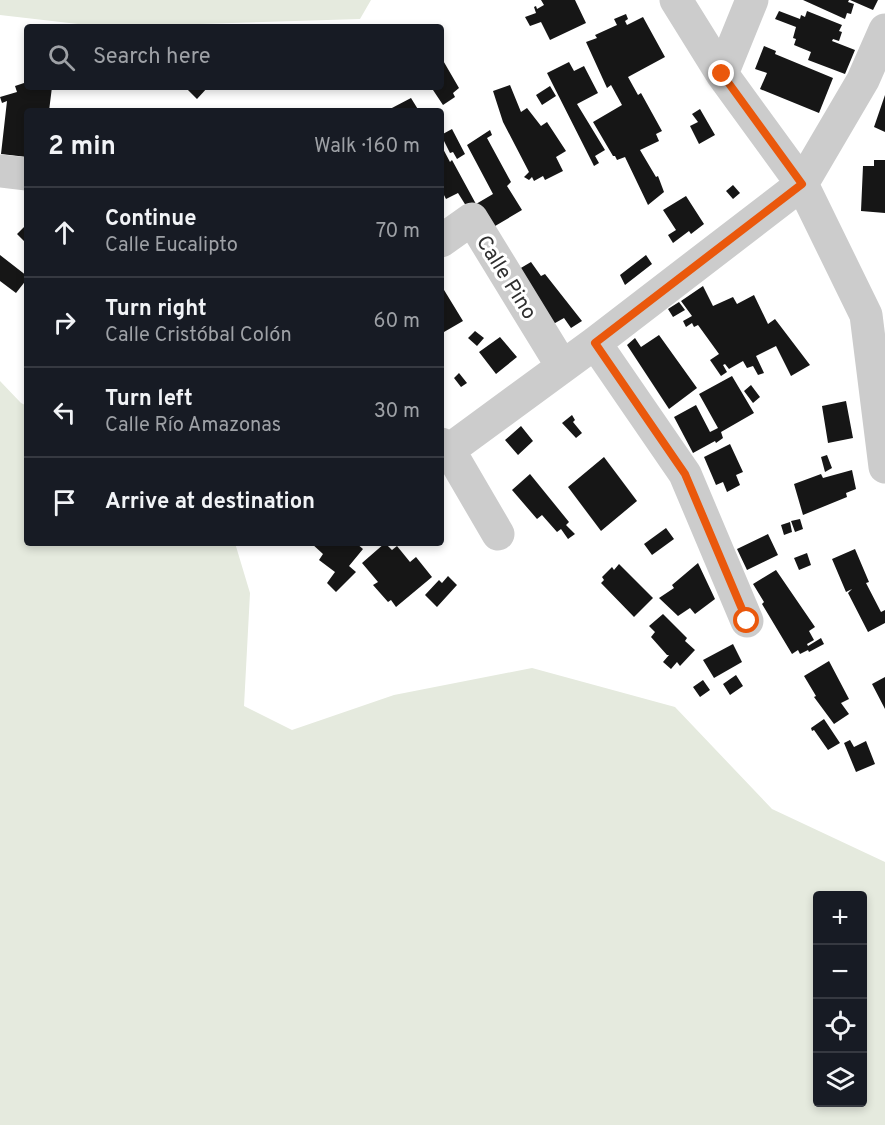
<!DOCTYPE html>
<html lang="en">
<head>
<meta charset="utf-8">
<style>
	:root { --surface:#171b24; --page:#20242c; --text:#f1f3f6; --muted:#9ea1a6; --line:#363941 }
	body { margin:0; font-family:Overpass,sans-serif; background:var(--page); color:var(--text) }
	.controls { position:absolute; right:18px; bottom:18px; display:grid; overflow:hidden; border-radius:6px; box-shadow:0 3px 9px #0003 }
	.controls button { width:54px; height:54px; display:grid; place-items:center; padding:0; border:0; border-bottom:2px solid var(--line); background:var(--surface); color:var(--text); font:30px sans-serif }
	.stop { position:absolute; width:18px; height:18px; margin:-14px; border:4px solid #ea580c; border-radius:50%; background:#fff }
	.stop.end { background:#ea580c; border-color:#fff; box-shadow:0 2px 6px #0008 }
	.list { margin:0; padding:0; list-style:none }
	h2 { display:flex; justify-content:space-between; align-items:center; height:78px; margin:0; padding:0 24px; font-size:26px }
	h2 small { font-size:20px; font-weight:400; color:var(--muted) }
	.list li { display:grid; grid-template-columns:39px 1fr auto; gap:18px; align-items:center; box-sizing:border-box; height:90px; padding:0 24px; border-top:2px solid var(--line) }
	.list b { display:block; font-size:22px; white-space:nowrap }
	.list p { margin:0; font-size:20px; white-space:nowrap; color:var(--muted) }
	.list em { font-size:20px; font-style:normal; color:var(--muted) }
	.icon { flex:none; width:33px; height:33px; fill:none; stroke:currentColor; stroke-width:2; stroke-linecap:round; stroke-linejoin:round }
	.map { position:relative; flex:none; width:885px; height:1125px; overflow:hidden }
	.search { position:absolute; background:var(--surface); box-shadow:0 3px 9px #0003; left:24px; top:24px; width:420px; height:66px; display:flex; align-items:center; gap:15px; box-sizing:border-box; padding:0 21px; border-radius:6px; color:var(--muted); font-size:22px }
	.panel { position:absolute; background:var(--surface); box-shadow:0 3px 9px #0003; left:24px; top:108px; width:420px; height:438px; border-radius:6px }
	.map>svg:first-child { display:block }
</style>
</head>
<body>
<div class="map">
<svg width="885" height="1125" viewBox="0 0 885 1125">
	<rect width="100%" height="100%" fill="#fff"/>
	<!-- green -->
	<path fill="#e5eade" fill-rule="evenodd" d="M 0,0 L 371,0 L 360,19 L 104,27 L 0,15 Z
		M 0,381 L 21,403 L 27,406 L 27,543 L 235,543 L 250,593 L 244,706 L 292,730 L 394,695 L 532,668 L 675,707 L 772,809 L 885,862 L 885,1125 L 0,1125 ZM 818,896 L 862,896 L 862,1102 L 818,1102 Z"/>
	<!-- building -->
	<path fill="#161616" d="M 541,0 L 575,0 L 586,23 L 550,40 L 541,22 L 530,26 L 525,17 L 536,13 L 534,7 L 536,6 L 537,9 L 544,5 Z
		M 803,0 L 849,0 L 848,2 L 854,4 L 851,14 L 847,13 L 845,19 Z
		M 850,0 L 878,0 L 873,10 Z
		M 779,11 L 800,19 L 801,15 L 805,17 L 807,11 L 842,25 L 839,31 L 842,32 L 839,41 L 833,39 L 832,41 L 855,50 L 845,74 L 808,60 L 811,52 L 794,45 L 796,39 L 793,38 L 796,27 L 775,19 Z
		M 626,14 L 628,19 L 625,21 L 627,25 L 643,17 L 665,57 L 628,77 L 638,95 L 641,93 L 662,131 L 656,134 L 659,141 L 640,150 L 656,177 L 658,176 L 664,192 L 648,205 L 625,157 L 617,160 L 615,156 L 613,156 L 593,122 L 622,105 L 611,85 L 607,88 L 586,42 L 597,38 L 595,35 L 617,25 L 614,19 Z
		M 764,46 L 776,51 L 775,54 L 833,78 L 819,113 L 760,89 L 767,73 L 755,69 Z
		M 441,57 L 459,88 L 453,93 L 455,97 L 443,105 L 431,87 L 441,87 Z
		M 569,62 L 574,71 L 584,66 L 598,93 L 577,104 L 605,150 L 595,156 L 599,163 L 594,166 L 547,73 Z
		M 27,82 L 27,87 L 52,87 L 49,111 L 27,111 L 27,157 L 1,154 L 7,101 L 2,103 L 0,97 L 17,92 L 15,86 Z
		M 510,85 L 521,112 L 527,108 L 541,126 L 547,122 L 566,151 L 556,157 L 563,171 L 545,180 L 543,176 L 534,181 L 532,177 L 529,180 L 524,177 L 529,172 L 503,122 L 493,91 Z
		M 550,86 L 556,96 L 542,105 L 536,95 Z
		M 185,87 L 208,87 L 197,99 Z
		M 885,95 L 885,132 L 874,127 Z
		M 411,98 L 419,111 L 391,111 L 390,109 Z
		M 700,109 L 715,135 L 699,144 L 690,126 L 698,122 L 692,114 Z
		M 452,129 L 465,154 L 457,159 L 453,152 L 450,153 L 441,135 Z
		M 490,130 L 492,135 L 487,138 L 511,182 L 507,186 L 522,210 L 490,229 L 468,209 L 458,193 L 446,199 L 441,189 L 441,145 L 450,162 L 452,160 L 476,204 L 493,194 L 467,145 Z
		M 874,160 L 885,160 L 885,213 L 861,211 L 863,166 L 874,166 Z
		M 733,185 L 740,193 L 733,199 L 726,191 Z
		M 686,196 L 704,224 L 691,234 L 689,231 L 673,243 L 668,235 L 676,230 L 663,210 Z
		M 27,224 L 27,244 L 17,234 Z
		M 0,255 L 27,276 L 27,279 L 16,293 L 0,281 Z
		M 646,255 L 652,264 L 625,285 L 620,275 Z
		M 531,262 L 541,276 L 545,274 L 582,321 L 571,328 L 564,318 L 548,327 L 514,272 Z
		M 441,285 L 463,321 L 444,332 L 441,326 Z
		M 703,286 L 713,306 L 733,297 L 737,304 L 754,295 L 768,324 L 775,319 L 810,365 L 791,376 L 776,346 L 756,356 L 764,373 L 758,375 L 753,366 L 747,368 L 743,361 L 729,369 L 725,364 L 723,365 L 727,372 L 721,376 L 710,360 L 719,354 L 698,325 L 694,327 L 692,323 L 686,327 L 683,321 L 692,316 L 681,301 Z
		M 679,302 L 685,310 L 673,317 L 668,309 Z
		M 475,331 L 484,338 L 477,346 L 468,338 Z
		M 659,335 L 697,388 L 669,409 L 627,345 L 635,338 L 641,347 Z
		M 500,337 L 517,357 L 496,374 L 479,352 Z
		M 459,373 L 467,383 L 461,387 L 454,378 Z
		M 732,376 L 754,413 L 721,432 L 723,438 L 716,443 L 715,441 L 693,453 L 674,417 L 696,405 L 710,432 L 718,428 L 699,394 Z
		M 751,385 L 760,397 L 753,403 L 744,391 Z
		M 846,401 L 853,438 L 828,443 L 822,406 Z
		M 572,415 L 575,420 L 573,422 L 582,433 L 576,438 L 562,423 Z
		M 521,426 L 533,441 L 518,455 L 505,440 Z
		M 730,444 L 743,472 L 736,475 L 740,485 L 727,492 L 723,482 L 716,485 L 704,457 Z
		M 827,455 L 832,468 L 825,472 L 821,457 Z
		M 604,457 L 637,501 L 601,531 L 568,487 Z
		M 852,470 L 856,489 L 846,493 L 847,497 L 803,515 L 794,484 L 821,474 L 823,478 Z
		M 530,474 L 569,522 L 566,525 L 575,534 L 568,539 L 561,529 L 557,532 L 542,515 L 537,519 L 512,490 Z
		M 800,519 L 803,529 L 795,532 L 791,521 Z
		M 790,522 L 792,532 L 784,535 L 781,525 Z
		M 666,528 L 674,539 L 652,555 L 644,544 Z
		M 768,534 L 778,555 L 747,570 L 737,549 Z
		M 311,543 L 356,543 L 363,549 L 349,566 L 356,572 L 336,592 L 327,583 L 335,572 L 319,560 L 323,554 Z
		M 385,543 L 392,550 L 397,546 L 410,562 L 416,557 L 432,577 L 396,607 L 391,600 L 388,602 L 373,585 L 378,582 L 362,563 Z
		M 855,549 L 869,582 L 866,583 L 881,612 L 885,610 L 885,623 L 868,632 L 848,593 L 852,589 L 846,592 L 832,559 Z
		M 807,553 L 811,565 L 799,570 L 794,558 Z
		M 698,563 L 715,599 L 695,614 L 690,608 L 678,616 L 659,598 L 674,588 L 672,585 Z
		M 619,564 L 653,598 L 634,617 L 601,583 L 604,580 L 602,577 L 612,567 L 614,570 Z
		M 776,570 L 815,627 L 809,631 L 814,640 L 807,644 L 808,646 L 821,638 L 824,644 L 809,652 L 808,650 L 800,654 L 798,650 L 792,654 L 762,604 L 764,602 L 753,584 Z
		M 448,576 L 457,585 L 437,607 L 425,595 L 439,580 L 442,583 Z
		M 663,614 L 687,638 L 685,641 L 695,650 L 680,666 L 677,662 L 671,669 L 663,662 L 669,655 L 667,655 L 651,637 L 655,632 L 649,626 Z
		M 733,644 L 742,662 L 714,678 L 703,660 Z
		M 829,661 L 849,699 L 841,703 L 849,714 L 834,724 L 814,697 L 816,696 L 804,676 Z
		M 736,675 L 743,686 L 730,695 L 723,684 Z
		M 885,677 L 885,709 L 872,684 Z
		M 703,680 L 710,690 L 700,697 L 693,687 Z
		M 824,719 L 840,743 L 828,750 L 814,730 L 812,731 L 811,728 Z
		M 850,740 L 854,747 L 866,741 L 875,764 L 856,772 L 844,743 Z"/>
	<g fill="none" stroke-linecap="round" stroke-linejoin="round">
		<!-- minor -->
		<path stroke="#ccc" stroke-width="33" d="M 676,0 L 722,74 L 802,184 L 866,315 L 885,467
			M 722,74 L 752,0
			M 0,171 L 27,174
			M 441,241 L 472,219 L 562,366
			M 595,343 L 685,474 L 747,621
			M 441,444 L 449,450 L 498,534
			M 449,450 L 595,343 L 802,184 L 863,80 L 885,30"/>
	</g>
	<g fill="none" stroke-linecap="round" stroke-linejoin="round">
		<!-- route -->
		<path stroke="#ea580c" stroke-width="8" d="M 722,74 L 802,184 L 595,343 L 685,474 L 747,621"/>
	</g>
	<g text-anchor="middle" stroke-width="6" stroke-linejoin="round" paint-order="stroke">
		<!-- street labels -->
		<g font-size="21" fill="#2f2f2f" stroke="#fff">
			<text transform="translate(507 277) rotate(58)" y="7">Calle Pino</text>
		</g>
	</g>
</svg>
<div class="controls">
<button>+</button>
<button>−</button>
<button><svg class="icon" aria-label="locate" viewBox="0 0 24 24"><circle cx="12" cy="12" r="6"/><path d="M12 2v4M12 18v4M2 12h4M18 12h4"/></svg></button>
<button><svg class="icon" aria-label="layers" viewBox="0 0 24 24"><path d="M12 4l9 5-9 5-9-5zM3 14l9 5 9-5"/></svg></button>
</div>
<div class="stop" style="left:747px;top:621px"></div>
<div class="stop end" style="left:722px;top:74px"></div>
<div class="search"><svg class="icon" aria-label="search" viewBox="0 0 24 24"><circle cx="10" cy="10" r="6"/><path d="M15 15l6 6"/></svg>Search here</div>
<section class="panel">
<h2>2 min<small>Walk · 160 m</small></h2>
<ul class="list">
<li><svg class="icon" aria-label="ahead" viewBox="0 0 24 24"><path d="M12 20V5M6 11l6-6 6 6"/></svg><div><b>Continue</b><p>Calle Eucalipto</p></div><em>70 m</em></li>
<li><svg class="icon" aria-label="right" viewBox="0 0 24 24"><path d="M7 20v-9h11M14 6l5 5-5 5"/></svg><div><b>Turn right</b><p>Calle Cristóbal Colón</p></div><em>60 m</em></li>
<li><svg class="icon" aria-label="left" viewBox="0 0 24 24"><path d="M17 20v-9H6M10 6l-5 5 5 5"/></svg><div><b>Turn left</b><p>Calle Río Amazonas</p></div><em>30 m</em></li>
<li><svg class="icon" aria-label="arrive" viewBox="0 0 24 24"><path d="M6 21V4h12l-3 4 3 4H6"/></svg><div><b>Arrive at destination</b></div></li>
</ul>
</section>
</div>
</body>
</html>
